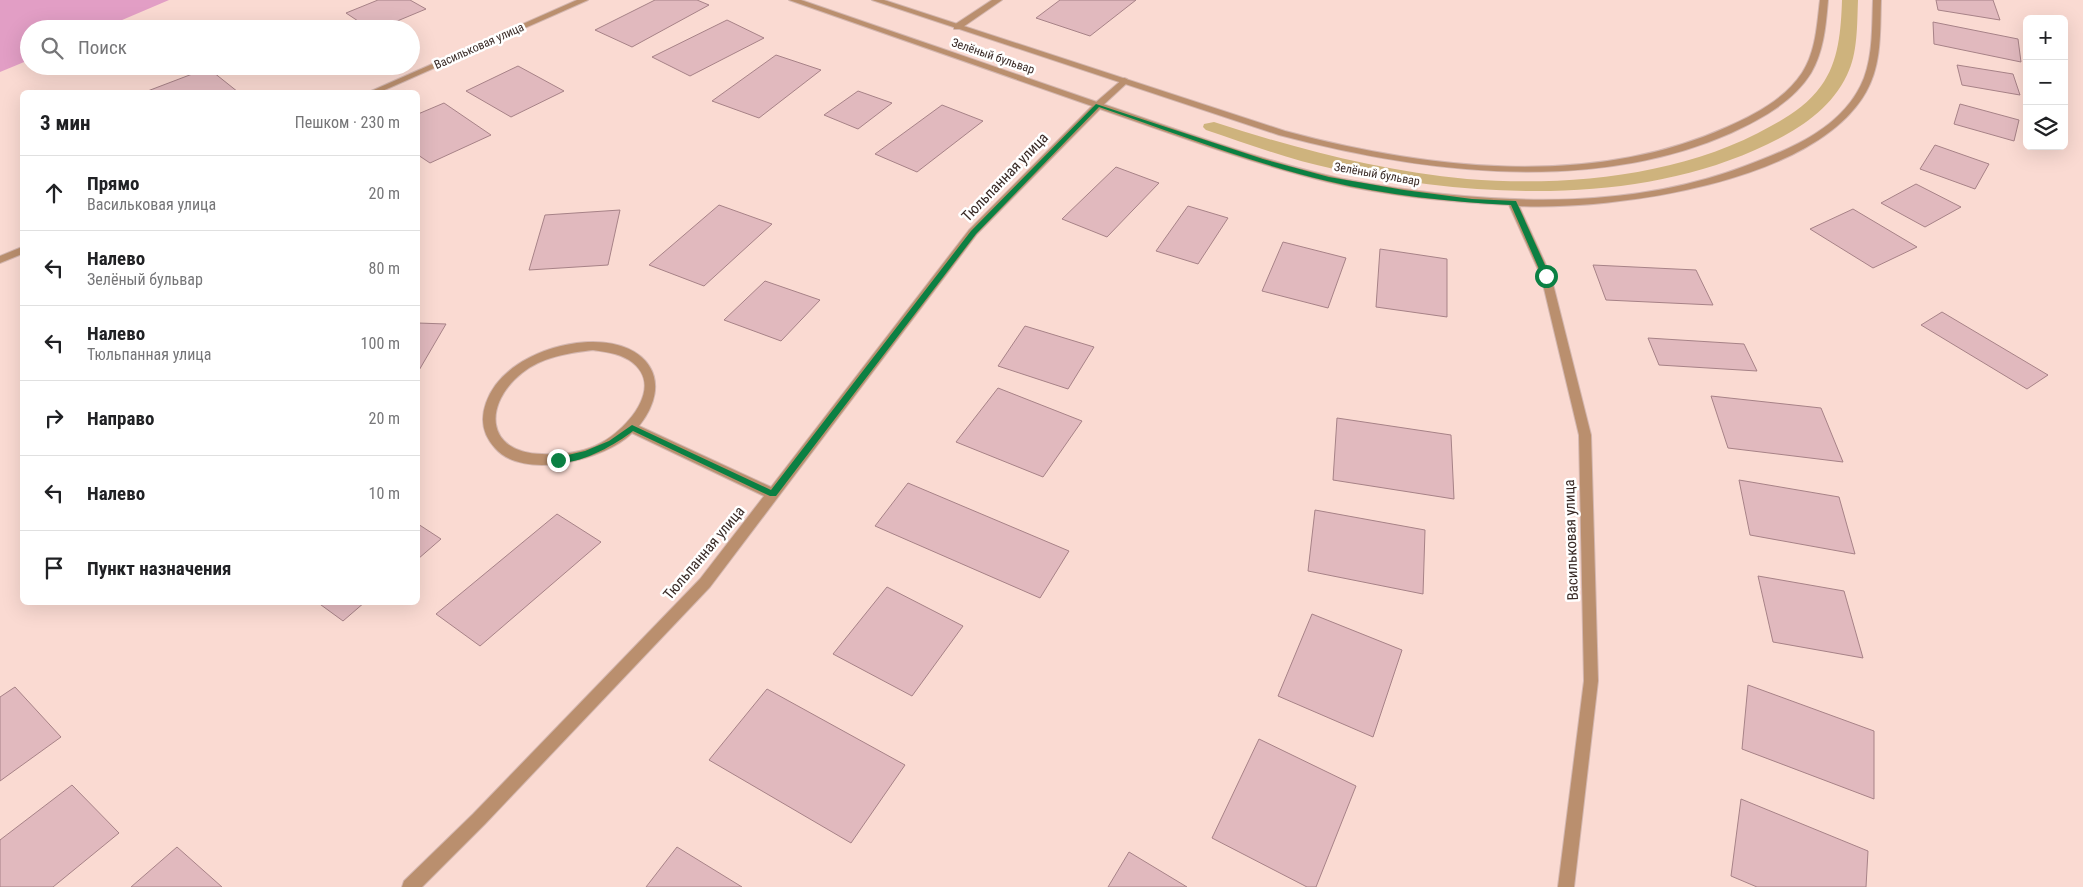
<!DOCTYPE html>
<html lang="ru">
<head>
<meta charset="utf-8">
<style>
	:root { --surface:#fff; --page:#f6f6f6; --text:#202124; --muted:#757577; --line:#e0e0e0 }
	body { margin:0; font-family:"Roboto Condensed",sans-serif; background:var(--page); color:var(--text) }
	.controls { position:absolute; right:15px; top:15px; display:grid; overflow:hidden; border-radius:8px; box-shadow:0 5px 20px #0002 }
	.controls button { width:45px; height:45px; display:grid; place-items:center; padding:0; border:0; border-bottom:1px solid var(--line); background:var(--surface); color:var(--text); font:25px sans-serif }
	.stop { position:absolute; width:15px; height:15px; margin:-11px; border:4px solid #0b8043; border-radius:50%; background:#fff }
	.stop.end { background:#0b8043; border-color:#fff; box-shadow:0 1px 5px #0008 }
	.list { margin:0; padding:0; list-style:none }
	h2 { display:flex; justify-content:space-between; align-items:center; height:65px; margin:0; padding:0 20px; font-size:21px }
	h2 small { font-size:16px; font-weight:400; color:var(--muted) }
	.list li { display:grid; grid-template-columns:32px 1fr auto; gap:15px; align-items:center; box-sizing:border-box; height:75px; padding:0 20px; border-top:1px solid var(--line) }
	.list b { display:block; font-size:19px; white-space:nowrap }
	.list p { margin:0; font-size:16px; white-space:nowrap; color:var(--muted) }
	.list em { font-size:16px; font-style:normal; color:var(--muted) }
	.icon { flex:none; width:28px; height:28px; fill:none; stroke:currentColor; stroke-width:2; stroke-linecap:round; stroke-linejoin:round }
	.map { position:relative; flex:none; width:2083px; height:887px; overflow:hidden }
	.search { position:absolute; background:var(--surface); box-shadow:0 5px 20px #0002; left:20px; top:20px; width:400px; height:55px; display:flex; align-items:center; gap:12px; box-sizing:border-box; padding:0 18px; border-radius:28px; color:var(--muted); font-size:19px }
	.panel { position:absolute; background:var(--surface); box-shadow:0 5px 20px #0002; left:20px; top:90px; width:400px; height:515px; border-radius:8px }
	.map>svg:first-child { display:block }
</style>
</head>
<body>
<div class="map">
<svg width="2083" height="887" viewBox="0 0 2083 887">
	<rect width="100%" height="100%" fill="#fadad2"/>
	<!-- green -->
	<path fill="#ceb37d" d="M 1842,0 L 1858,0 C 1857,24 1858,53 1847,75 C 1829,113 1791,134 1755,150 C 1626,207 1469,196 1334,169 C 1291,160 1248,144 1206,130 L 1203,127 L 1204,124 L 1214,122 C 1297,149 1380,171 1467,179 C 1566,187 1684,176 1771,126 C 1790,116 1808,104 1821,86 C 1839,62 1841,29 1842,0 Z"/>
	<!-- water -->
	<path fill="#e29ec5" d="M 0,0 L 169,0 L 101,29 L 29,29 L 29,60 L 0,72 Z"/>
	<!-- building -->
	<path fill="#e1b9be" stroke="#a78287" d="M 378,0 L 410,0 L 426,9 L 378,29 L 370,29 L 346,13 Z
		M 655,0 L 697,0 L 709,5 L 632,47 L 595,30 Z
		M 1060,0 L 1136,0 L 1090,36 L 1036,18 Z
		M 1936,0 L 1993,0 L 2000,20 L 1938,10 Z
		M 727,20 L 764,38 L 690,76 L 652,57 Z
		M 1933,22 L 2018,39 L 2021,62 L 1934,44 Z
		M 776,55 L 821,70 L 759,118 L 712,101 Z
		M 1957,65 L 2013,74 L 2020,95 L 1962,85 Z
		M 282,66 L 312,66 L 293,74 Z
		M 518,66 L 564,91 L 511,117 L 466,91 Z
		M 208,68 L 238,92 L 145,92 Z
		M 858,91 L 892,103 L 858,129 L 824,115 Z
		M 444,103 L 491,135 L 430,163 L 418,155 L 418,114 Z
		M 1960,104 L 2019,120 L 2014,141 L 1954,124 Z
		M 942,105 L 983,121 L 917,172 L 875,154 Z
		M 1935,145 L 1989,164 L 1975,189 L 1920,169 Z
		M 1116,167 L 1159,183 L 1107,237 L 1062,219 Z
		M 1916,184 L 1961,207 L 1925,227 L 1881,203 Z
		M 719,205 L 772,224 L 704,286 L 649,265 Z
		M 1188,206 L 1228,218 L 1198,264 L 1156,251 Z
		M 1853,209 L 1917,247 L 1873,268 L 1810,229 Z
		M 620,210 L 608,265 L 529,270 L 545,215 Z
		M 1283,242 L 1346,258 L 1328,308 L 1262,291 Z
		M 1380,249 L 1447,259 L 1447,317 L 1376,307 Z
		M 1593,265 L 1696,270 L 1713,305 L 1606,300 Z
		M 765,281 L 820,300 L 781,341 L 724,320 Z
		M 1942,312 L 2048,375 L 2027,389 L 1921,325 Z
		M 418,323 L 446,324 L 418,372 Z
		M 1025,326 L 1094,347 L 1068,389 L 998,366 Z
		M 1648,338 L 1744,344 L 1757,371 L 1659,365 Z
		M 998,388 L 1082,421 L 1043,477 L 956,442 Z
		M 1711,396 L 1821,408 L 1843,462 L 1728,448 Z
		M 1337,418 L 1451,435 L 1454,499 L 1333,480 Z
		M 1739,480 L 1839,497 L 1855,554 L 1750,535 Z
		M 908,483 L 1069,551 L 1040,598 L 875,526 Z
		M 1315,510 L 1425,530 L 1423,594 L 1308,571 Z
		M 557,514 L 601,542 L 480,646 L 436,614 Z
		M 418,524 L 441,539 L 418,559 Z
		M 1758,576 L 1844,591 L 1863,658 L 1773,642 Z
		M 887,587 L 963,626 L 912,696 L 833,654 Z
		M 317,602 L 365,602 L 343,621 Z
		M 1312,614 L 1402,650 L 1373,737 L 1278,696 Z
		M 1748,685 L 1874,731 L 1874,799 L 1742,749 Z
		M 15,687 L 61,737 L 0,781 L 0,697 Z
		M 767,689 L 905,765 L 851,843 L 709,760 Z
		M 1259,739 L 1356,786 L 1316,887 L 1307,887 L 1212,838 Z
		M 72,785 L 119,833 L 53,887 L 0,887 L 0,840 Z
		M 1741,799 L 1868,851 L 1866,887 L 1757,887 L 1731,876 Z
		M 177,847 L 222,887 L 131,887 Z
		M 677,847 L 742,887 L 646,887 Z
		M 1129,852 L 1187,887 L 1108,887 Z"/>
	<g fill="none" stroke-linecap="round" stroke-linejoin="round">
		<defs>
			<path id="service" d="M 992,0 L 1002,0 L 960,29 L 954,29 L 954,25 Z
				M 1124,78 L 1127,79 L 1127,83 L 1101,107 L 1095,107 L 1095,103 Z"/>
			<path id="minor" d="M 577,0 L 588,0 L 380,92 L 369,92 Z
				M 789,0 L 801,0 C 899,34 996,67 1094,101 C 1171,127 1247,156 1326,175 C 1349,181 1374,184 1397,188 C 1512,205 1635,208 1745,166 C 1791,149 1845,127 1864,78 C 1873,54 1872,26 1873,0 L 1881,0 C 1880,31 1882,64 1866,92 C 1815,183 1614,210 1519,206 L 1551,276 L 1591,435 L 1598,681 L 1574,887 L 1558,887 L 1584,681 L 1579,435 L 1541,276 L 1509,205 C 1449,202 1386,196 1328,182 C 1250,163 1175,135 1100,109 L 977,234 L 710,587 L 485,824 L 422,887 L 402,887 L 404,881 L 473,814 L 700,579 L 764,496 L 632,433 C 605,460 523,481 495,448 C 483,435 480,420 486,403 C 500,363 553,342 593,342 C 647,342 675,380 639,426 L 771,487 L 969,230 L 1092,106 ZM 593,350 C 605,352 618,353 629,360 C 667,385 627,429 601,443 C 583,453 562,455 542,454 C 485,453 483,404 522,373 C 542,357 568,353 593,350 Z
				M 872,0 L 884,0 L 1285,131 C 1426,169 1589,189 1727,127 C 1754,115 1785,99 1802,73 C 1816,52 1817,24 1820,0 L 1828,0 C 1826,24 1824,51 1811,73 C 1793,102 1761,119 1731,133 C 1591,195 1422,173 1279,135 Z
				M 22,247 L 22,254 L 0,263 L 0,256 Z"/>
		</defs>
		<!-- service casing -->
		<use href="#service" stroke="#d4b7b0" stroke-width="2"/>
		<!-- minor casing -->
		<use href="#minor" stroke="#d4b7b0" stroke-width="2"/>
		<!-- service -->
		<use href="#service" fill="#ba8f6e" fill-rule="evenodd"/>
		<!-- minor -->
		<use href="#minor" fill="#ba8f6e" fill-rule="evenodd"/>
	</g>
	<!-- route -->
	<path fill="#0b8043" d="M 1096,104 L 1263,159 L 1329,177 L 1404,190 L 1472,199 L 1516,201 L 1550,276 L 1546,278 L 1542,276 L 1511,205 C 1451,202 1385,195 1327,181 C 1249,162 1174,133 1099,107 L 976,234 L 776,496 L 770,496 L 633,431 C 615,445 578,466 555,462 L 555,458 L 585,451 L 609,441 L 632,425 L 771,490 L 971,231 Z"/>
	<g text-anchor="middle" stroke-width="5" stroke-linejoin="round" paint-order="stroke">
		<!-- far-street labels -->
		<g font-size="12" fill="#3a2b27" stroke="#fff">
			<text transform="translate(479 46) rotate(-24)" y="4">Васильковая улица</text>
			<text transform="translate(993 56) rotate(19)" y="4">Зелёный бульвар</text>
			<text transform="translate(1377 174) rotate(10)" y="4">Зелёный бульвар</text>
		</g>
		<!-- street labels -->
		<g font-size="15" fill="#3a2b27" stroke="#fff">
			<text transform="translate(1005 177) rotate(-46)" y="5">Тюльпанная улица</text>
			<text transform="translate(1571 540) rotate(-92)" y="5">Васильковая улица</text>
			<text transform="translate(704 553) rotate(-50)" y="5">Тюльпанная улица</text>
		</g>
	</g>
</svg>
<div class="controls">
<button>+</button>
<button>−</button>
<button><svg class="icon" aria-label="layers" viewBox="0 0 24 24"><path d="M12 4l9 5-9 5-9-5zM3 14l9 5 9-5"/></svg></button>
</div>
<div class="stop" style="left:1546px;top:276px"></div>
<div class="stop end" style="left:558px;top:460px"></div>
<div class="search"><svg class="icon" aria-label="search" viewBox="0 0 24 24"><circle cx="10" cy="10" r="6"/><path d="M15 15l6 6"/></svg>Поиск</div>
<section class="panel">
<h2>3 мин<small>Пешком · 230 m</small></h2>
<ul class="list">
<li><svg class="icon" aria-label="ahead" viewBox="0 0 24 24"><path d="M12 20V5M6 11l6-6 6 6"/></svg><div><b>Прямо</b><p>Васильковая улица</p></div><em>20 m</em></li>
<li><svg class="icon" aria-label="left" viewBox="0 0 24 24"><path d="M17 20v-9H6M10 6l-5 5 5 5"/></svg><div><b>Налево</b><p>Зелёный бульвар</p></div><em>80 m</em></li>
<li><svg class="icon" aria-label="left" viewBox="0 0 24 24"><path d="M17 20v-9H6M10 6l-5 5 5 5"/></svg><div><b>Налево</b><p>Тюльпанная улица</p></div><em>100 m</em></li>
<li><svg class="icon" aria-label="right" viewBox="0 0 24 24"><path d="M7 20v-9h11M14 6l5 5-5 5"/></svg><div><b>Направо</b></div><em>20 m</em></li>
<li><svg class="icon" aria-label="left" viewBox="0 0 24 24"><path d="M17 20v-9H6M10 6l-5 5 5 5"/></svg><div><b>Налево</b></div><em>10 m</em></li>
<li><svg class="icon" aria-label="arrive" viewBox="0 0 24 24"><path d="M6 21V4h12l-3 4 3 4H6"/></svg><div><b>Пункт назначения</b></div></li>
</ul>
</section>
</div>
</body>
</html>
